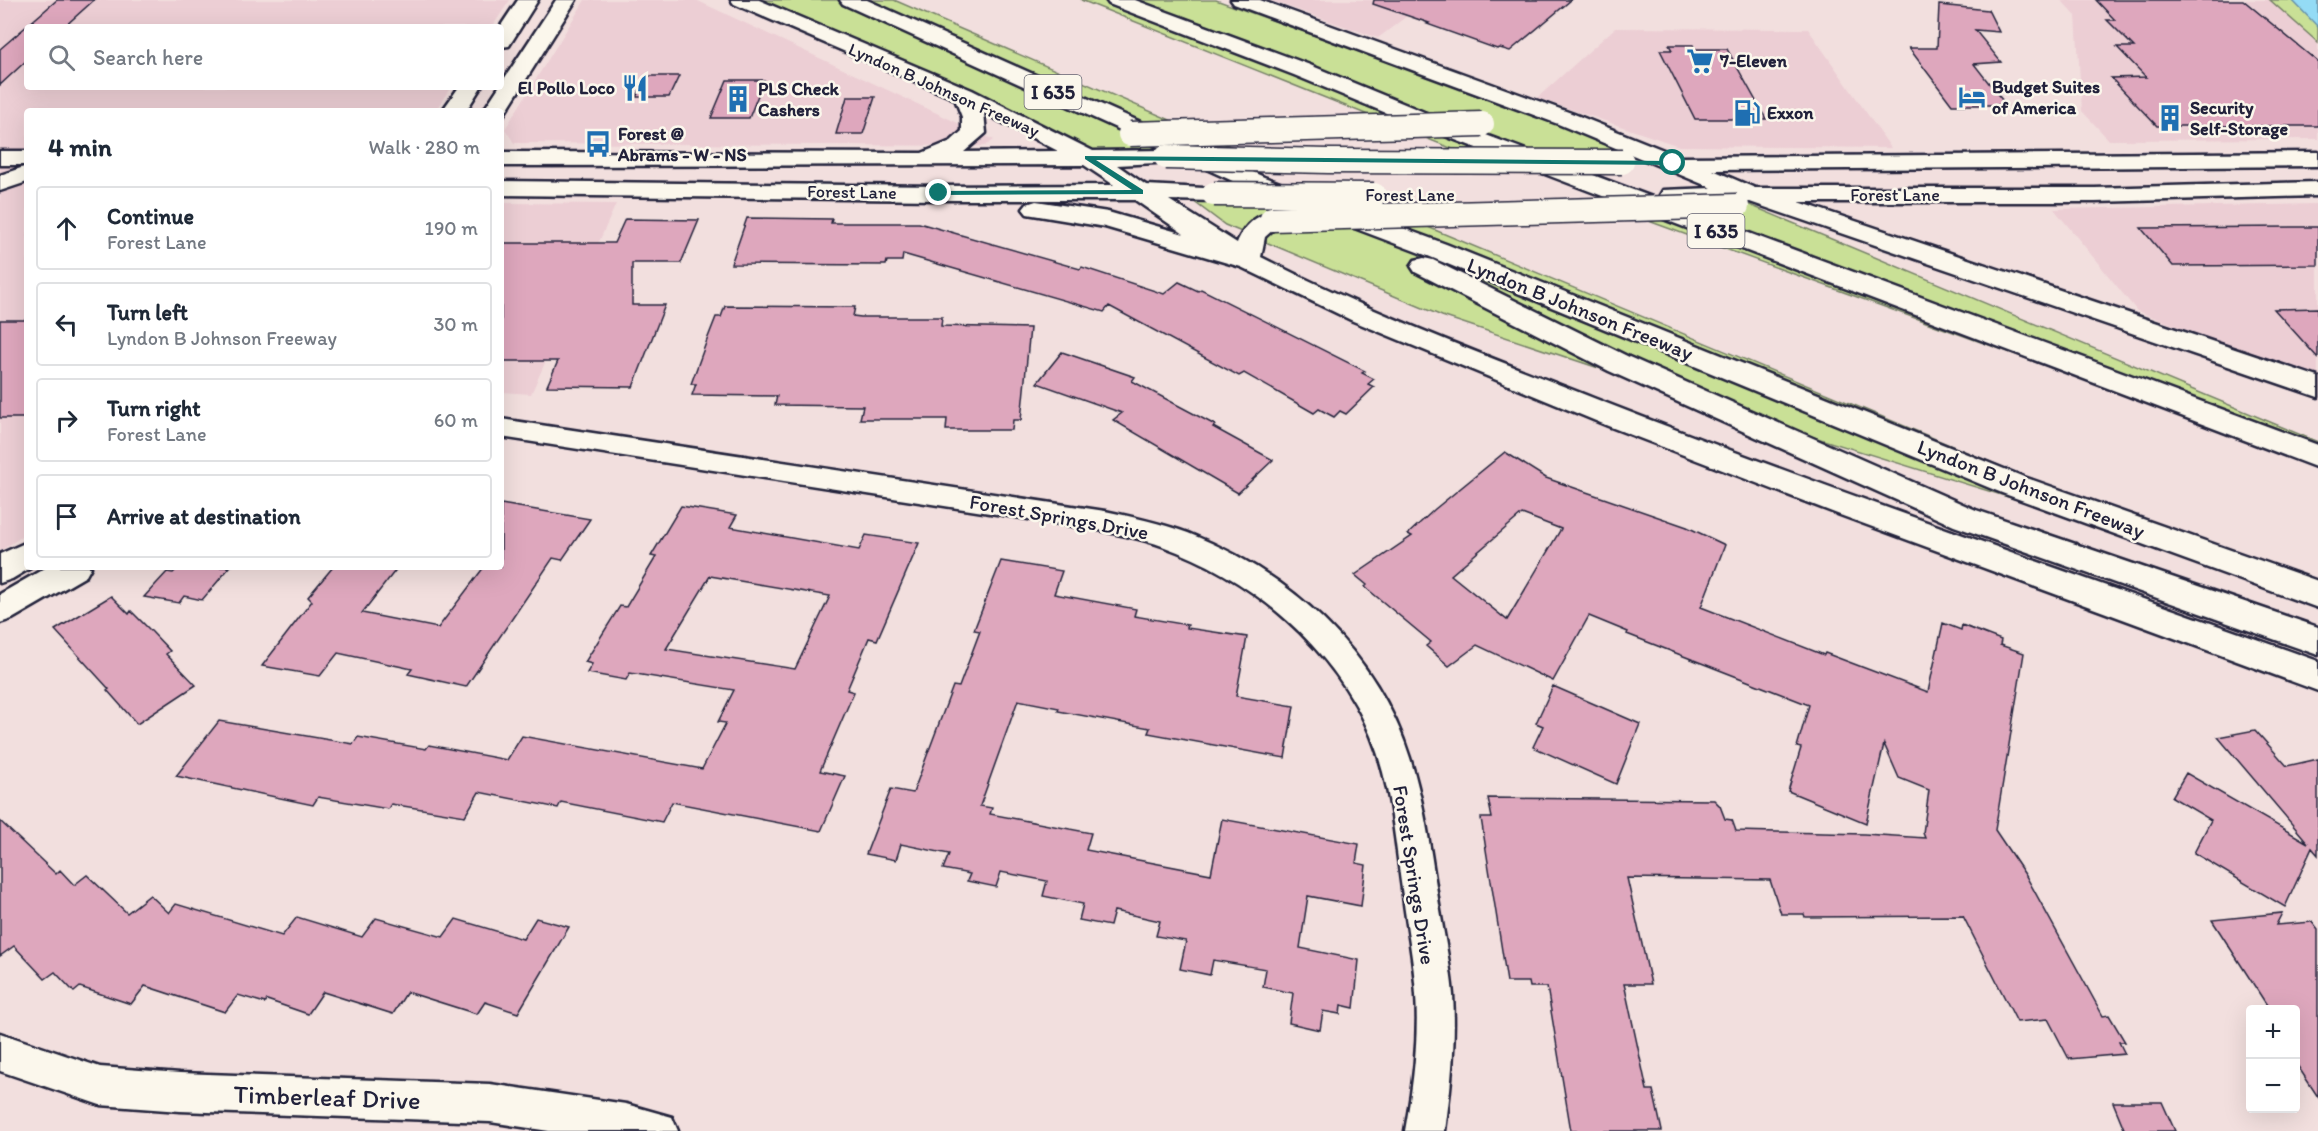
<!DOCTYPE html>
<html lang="en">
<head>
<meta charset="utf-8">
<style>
	:root { --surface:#fff; --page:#f2f2f3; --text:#1f2937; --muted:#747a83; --line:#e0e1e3 }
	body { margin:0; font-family:Itim,sans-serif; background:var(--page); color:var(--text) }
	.controls { position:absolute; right:18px; bottom:18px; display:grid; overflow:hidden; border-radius:6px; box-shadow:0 6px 24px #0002 }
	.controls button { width:54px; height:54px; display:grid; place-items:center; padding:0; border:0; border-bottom:2px solid var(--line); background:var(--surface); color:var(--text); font:30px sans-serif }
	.stop { position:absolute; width:18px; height:18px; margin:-14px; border:4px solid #0f766e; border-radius:50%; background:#fff }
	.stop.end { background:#0f766e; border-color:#fff; box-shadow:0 2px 6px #0008 }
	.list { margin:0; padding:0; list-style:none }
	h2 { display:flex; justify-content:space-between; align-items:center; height:78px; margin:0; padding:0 24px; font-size:26px }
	h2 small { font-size:20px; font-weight:400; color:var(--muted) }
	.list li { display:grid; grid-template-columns:39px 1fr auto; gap:18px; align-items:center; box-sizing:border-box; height:84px; margin:0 12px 12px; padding:0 12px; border:2px solid var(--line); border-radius:6px }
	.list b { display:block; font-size:22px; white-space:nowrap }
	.list p { margin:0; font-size:20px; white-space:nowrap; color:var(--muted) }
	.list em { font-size:20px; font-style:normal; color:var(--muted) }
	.icon { flex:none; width:33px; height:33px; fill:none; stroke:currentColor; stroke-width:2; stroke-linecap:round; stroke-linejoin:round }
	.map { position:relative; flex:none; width:2318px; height:1131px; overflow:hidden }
	.search { position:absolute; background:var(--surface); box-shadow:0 6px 24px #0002; left:24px; top:24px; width:480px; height:66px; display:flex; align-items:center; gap:15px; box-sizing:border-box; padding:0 21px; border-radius:6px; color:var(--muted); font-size:22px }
	.panel { position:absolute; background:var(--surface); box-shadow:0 6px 24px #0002; left:24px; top:108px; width:480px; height:462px; border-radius:6px }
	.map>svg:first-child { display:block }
</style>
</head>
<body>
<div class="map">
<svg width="2318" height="1131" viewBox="0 0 2318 1131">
	<rect width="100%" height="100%" fill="#f2dfde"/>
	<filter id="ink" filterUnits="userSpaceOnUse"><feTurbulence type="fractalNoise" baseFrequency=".0167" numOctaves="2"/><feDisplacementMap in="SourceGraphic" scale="12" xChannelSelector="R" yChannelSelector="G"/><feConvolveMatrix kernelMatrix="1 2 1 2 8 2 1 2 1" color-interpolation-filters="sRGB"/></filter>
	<g filter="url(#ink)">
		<!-- built -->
		<path fill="#ecced4" d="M 0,0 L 510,0 L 492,27 L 27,27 L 27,87 L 451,87 L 435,111 L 27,111 L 27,533 L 0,551 Z
			M 585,0 L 696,0 L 994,140 L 985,146 L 514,143 L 505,129 Z
			M 1269,0 L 1428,0 L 1378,38 Z
			M 2061,0 L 2318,0 L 2318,139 L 2109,140 L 2082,111 L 2076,16 Z
			M 1615,28 L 1808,29 L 1891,148 L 1679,146 L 1537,98 Z
			M 501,203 L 616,204 L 531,394 L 501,392 Z
			M 2318,204 L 2318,380 L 2137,311 L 2054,209 Z"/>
		<!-- green -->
		<path fill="#c9e096" stroke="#768168" stroke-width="1.5" d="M 761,0 L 894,0 L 1237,149 L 1084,151 Z
			M 1081,0 L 1216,0 L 1632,150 L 1453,149 Z
			M 2270,0 L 2318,0 L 2318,43 L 2314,39 Z
			M 1733,198 L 2318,442 L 2318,465 L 1591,200 Z
			M 1363,200 L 2264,576 L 1710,405 L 1442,316 L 1225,225 L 1193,201 Z"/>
		<!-- water -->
		<path fill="#94dbf5" stroke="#6691ab" stroke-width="1.5" d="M 2292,0 L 2318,0 L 2318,27 Z"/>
		<!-- building -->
		<path fill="#dea7bd" stroke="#22223b" stroke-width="1.5" fill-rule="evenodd" d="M 57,0 L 94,0 L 64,27 L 27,27 L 27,60 L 0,85 L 0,49 Z
			M 1374,0 L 1571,0 L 1510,51 L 1500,48 L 1497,49 L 1427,24 L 1429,23 L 1373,4 Z
			M 2096,0 L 2243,0 L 2318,62 L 2318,126 L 2157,126 L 2111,78 L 2146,77 L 2117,47 L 2134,47 L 2107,20 L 2115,20 Z
			M 1939,5 L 1988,10 L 1999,32 L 1975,30 L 2001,62 L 1974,64 L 2006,105 L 1952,105 L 1909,48 L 1937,48 Z
			M 1669,45 L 1693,45 L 1695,49 L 1727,49 L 1766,119 L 1695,119 L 1660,50 L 1672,50 Z
			M 648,76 L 679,76 L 669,97 L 636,97 Z
			M 727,80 L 764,80 L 749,118 L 711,118 Z
			M 847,97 L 875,97 L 863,134 L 836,134 Z
			M 747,218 L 832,219 L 831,223 L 919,223 L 1080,269 L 1082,267 L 1164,294 L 1179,282 L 1198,291 L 1201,289 L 1365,371 L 1362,373 L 1374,379 L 1368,384 L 1374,387 L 1346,414 L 1340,411 L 1334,417 L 1319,409 L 1314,413 L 1244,373 L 1239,376 L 1109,306 L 1104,312 L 903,254 L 902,261 L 887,261 L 886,265 L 731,264 Z
			M 625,219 L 699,220 L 681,263 L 632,263 L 632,305 L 665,305 L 633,387 L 547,386 L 558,361 L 501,361 L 501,243 L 614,243 Z
			M 2297,227 L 2318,227 L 2318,265 L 2173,266 L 2141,228 Z
			M 725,306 L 855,307 L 853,316 L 861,317 L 942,317 L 941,326 L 1030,328 L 1021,420 L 1013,420 L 1012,430 L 946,430 L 947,419 L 860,419 L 863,406 L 775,405 L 777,396 L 692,395 L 696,384 L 691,384 L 707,340 L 716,317 L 721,317 Z
			M 2318,308 L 2318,358 L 2274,309 Z
			M 0,320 L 27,320 L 27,418 L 0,418 Z
			M 1062,352 L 1135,377 L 1132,381 L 1215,425 L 1213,427 L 1273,460 L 1238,493 L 1113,420 L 1122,413 L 1037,383 Z
			M 1505,452 L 1546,478 L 1687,527 L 1725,545 L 1701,607 L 1824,655 L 1825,653 L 1928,692 L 1943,623 L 1961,630 L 1962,625 L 2001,640 L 2000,645 L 2024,653 L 1995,830 L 2026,876 L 2103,1016 L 2109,1015 L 2125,1042 L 2119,1042 L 2125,1054 L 2069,1059 L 2048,1019 L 2017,1022 L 1963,916 L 1805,917 L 1804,914 L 1781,914 L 1770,880 L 1627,878 L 1651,984 L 1624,984 L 1625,988 L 1647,1090 L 1653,1090 L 1662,1131 L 1571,1131 L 1547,987 L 1530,987 L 1529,982 L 1507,982 L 1481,818 L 1492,818 L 1488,798 L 1714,800 L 1720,806 L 1725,819 L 1732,820 L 1736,831 L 1864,834 L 1925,838 L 1923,833 L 1929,790 L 1899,778 L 1884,744 L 1866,823 L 1788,791 L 1801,748 L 1797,747 L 1809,705 L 1627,634 L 1628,632 L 1589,616 L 1553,681 L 1477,645 L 1449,666 L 1426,646 L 1431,642 L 1365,587 L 1367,585 L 1355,575 L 1412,536 L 1408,534 L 1435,509 ZM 1522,514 L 1561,529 L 1507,620 L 1451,575 Z
			M 501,504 L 590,519 L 562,560 L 553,558 L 466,687 L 408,674 L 412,669 L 338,653 L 320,676 L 262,666 L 312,601 L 308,597 L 333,567 L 398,567 L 362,613 L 438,628 L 484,567 L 501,567 Z
			M 681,506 L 737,515 L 730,527 L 859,550 L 866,535 L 919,543 L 877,640 L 869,638 L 847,690 L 854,692 L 820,771 L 845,776 L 821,831 L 672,802 L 662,822 L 561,802 L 558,808 L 479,792 L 465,816 L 391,804 L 388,809 L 318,797 L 313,805 L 176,776 L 219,721 L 353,744 L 358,737 L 426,749 L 429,745 L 507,760 L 522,736 L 702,769 L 726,723 L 718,722 L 734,690 L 630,673 L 626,680 L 587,673 L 592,664 L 585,662 L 620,606 L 626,607 L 656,557 L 651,556 ZM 710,576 L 830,596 L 795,669 L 666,649 Z
			M 1001,561 L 1062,571 L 1054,594 L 1136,609 L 1134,616 L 1188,625 L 1187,628 L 1247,637 L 1236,696 L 1294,706 L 1285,758 L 1148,733 L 1150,728 L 1058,711 L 1059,708 L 1018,700 L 980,806 L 992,808 L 990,814 L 1091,833 L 1086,850 L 1211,874 L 1222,819 L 1359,844 L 1356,863 L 1366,865 L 1361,906 L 1308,896 L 1300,948 L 1359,960 L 1354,1008 L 1341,1005 L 1340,1014 L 1323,1011 L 1320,1030 L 1289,1023 L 1293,993 L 1263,987 L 1266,969 L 1213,960 L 1210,975 L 1180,969 L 1186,941 L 1156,936 L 1160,921 L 1114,911 L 1110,926 L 1079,920 L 1083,904 L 1043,896 L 1047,881 L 1001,872 L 996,887 L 967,881 L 970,874 L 943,869 L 949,854 L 901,844 L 896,860 L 866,854 L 891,789 L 913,793 L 953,686 L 959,687 L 980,631 L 974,630 Z
			M 179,567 L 230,567 L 202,600 L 184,596 L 179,603 L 144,597 L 167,572 L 173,573 Z
			M 111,596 L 129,614 L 131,611 L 152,632 L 170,651 L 166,654 L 196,685 L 137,724 L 107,690 L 109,689 L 55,630 Z
			M 1553,686 L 1640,724 L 1616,784 L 1533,747 L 1543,726 L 1536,723 Z
			M 2255,730 L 2287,766 L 2318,759 L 2318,855 L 2312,848 L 2285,907 L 2194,853 L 2211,820 L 2172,797 L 2186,773 L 2308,843 L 2218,737 Z
			M 0,821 L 56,874 L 60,870 L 74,885 L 87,875 L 127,913 L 150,895 L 169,913 L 176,904 L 282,936 L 297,917 L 362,937 L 376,918 L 443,937 L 456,919 L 523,939 L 536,918 L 569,927 L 518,1013 L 485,1002 L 477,1014 L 407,992 L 393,1014 L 323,992 L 308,1014 L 267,1000 L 265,1003 L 238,995 L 225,1012 L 145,986 L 131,1004 L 80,987 L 74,992 L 55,972 L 45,979 L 14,946 L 0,956 Z
			M 2282,913 L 2276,925 L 2312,922 L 2318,930 L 2318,1097 L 2295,1062 L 2295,1010 L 2270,1010 L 2212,920 Z
			M 2113,1102 L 2162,1102 L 2175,1131 L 2125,1131 Z"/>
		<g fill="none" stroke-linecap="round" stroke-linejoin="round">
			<defs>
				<path id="minor" d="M 501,419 L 1105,511 C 1133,517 1161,523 1188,533 C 1290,573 1377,652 1410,758 C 1424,802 1430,847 1437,892 C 1442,926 1450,961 1453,995 C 1456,1040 1451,1086 1445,1131 L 1405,1131 C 1413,1086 1419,1041 1416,995 C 1414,962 1407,929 1403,896 C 1395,843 1392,787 1371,736 C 1334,647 1252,578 1162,546 C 1144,539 1124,536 1105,531 L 501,437 Z
					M 0,1033 L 100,1067 L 180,1073 L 490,1084 L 626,1104 L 672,1117 L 678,1131 L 549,1131 L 490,1122 L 180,1111 L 100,1105 L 0,1071 Z"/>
				<path id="major" d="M 518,0 L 538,0 L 509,46 L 501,47 L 500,27 Z
					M 556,0 L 576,0 L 503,116 L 501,116 L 501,111 L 483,111 Z
					M 731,0 L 759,0 L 972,90 L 1093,151 L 1166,150 L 1175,152 L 1178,157 L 1175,162 L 1117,165 L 1146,185 L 1223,189 L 1226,194 L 1223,199 L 1214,201 L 1169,200 L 1237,243 C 1244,225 1261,209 1281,214 L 1285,219 L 1265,237 L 1261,257 C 1369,312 1484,355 1596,399 C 1835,492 2077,575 2318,661 L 2318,691 L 1840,515 L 1608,426 L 1353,321 L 1241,267 L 1105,227 L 1027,214 L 1023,209 L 1027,204 L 1036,201 L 1108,212 L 1184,234 L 1135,200 L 939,200 L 501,195 L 501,181 L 939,186 L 1114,185 L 1084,165 L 501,166 L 501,152 L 922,153 L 951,141 L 962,131 L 962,117 L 955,99 L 734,4 ZM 984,113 L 1058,151 L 964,152 L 986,133 Z
					M 1231,0 L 1260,0 L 1574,114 L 1681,157 L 2318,152 L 2318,166 L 1713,170 L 1755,188 L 2095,188 L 2318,182 L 2318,196 L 2095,202 L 1799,202 L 2318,377 L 2318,397 L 1750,202 L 1672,202 L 1663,200 L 1660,195 L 1663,190 L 1712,188 L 1558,124 L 1234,4 Z
					M 459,87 L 481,87 L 466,111 L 442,111 Z
					M 0,151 L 27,151 L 27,165 L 0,165 Z
					M 27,166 L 27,182 L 0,191 L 0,175 Z
					M 27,542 L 27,567 L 32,567 L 12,579 L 0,583 L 0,554 Z
					M 47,567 L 91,567 L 86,576 L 12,619 L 0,623 L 0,594 Z"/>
				<path id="highway" d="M 840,0 L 867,0 L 1264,177 L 1446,244 L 2024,477 L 2318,581 L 2318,608 L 2002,493 L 1428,256 L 1246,187 L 843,4 Z
					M 1106,0 L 1135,0 L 1310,65 L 1424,112 L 2318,445 L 2318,468 L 1408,122 L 1294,75 L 1109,4 Z
					M 1424,258 L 1433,260 L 1629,357 L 1976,510 L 2318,627 L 2318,655 L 1954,526 L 1609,371 L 1415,272 L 1411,266 L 1415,260 Z"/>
			</defs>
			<!-- minor casing -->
			<use href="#minor" stroke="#22223b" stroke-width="5"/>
			<!-- major casing -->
			<use href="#major" stroke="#22223b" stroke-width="5"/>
			<!-- highway casing -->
			<use href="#highway" stroke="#22223b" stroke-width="5"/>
			<!-- minor -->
			<use href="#minor" fill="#fbf7ec" fill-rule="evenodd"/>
			<!-- major -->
			<use href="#major" fill="#fbf7ec" fill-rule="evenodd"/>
			<!-- highway -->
			<use href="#highway" fill="#fbf7ec" fill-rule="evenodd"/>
			<defs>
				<path id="major-bridge" d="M 1130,134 L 1482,124
					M 1166,157 L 1328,161 L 1622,162
					M 1214,194 L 1374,195
					M 1272,219 L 1737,206"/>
			</defs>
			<!-- major-bridge casing -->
			<use href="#major-bridge" stroke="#22223b" stroke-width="27" stroke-linecap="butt"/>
			<!-- major-bridge -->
			<use href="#major-bridge" stroke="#fbf7ec" stroke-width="24"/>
		</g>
	</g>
	<!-- route -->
	<path fill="#0f766e" d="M 1085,156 L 1673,161 L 1676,163 L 1673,165 L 1096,160 L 1143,190 L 1143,194 L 939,195 L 936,193 L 939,191 L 1132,190 L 1085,159 Z"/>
	<!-- icons -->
	<defs>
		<symbol id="supermarket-bare" viewBox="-9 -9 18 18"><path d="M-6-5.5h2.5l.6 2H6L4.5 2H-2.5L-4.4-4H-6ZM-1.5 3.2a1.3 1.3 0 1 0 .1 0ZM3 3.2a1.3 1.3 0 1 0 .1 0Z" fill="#1f6fb2" stroke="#fbf7ec" stroke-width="2.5" paint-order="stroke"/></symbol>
		<symbol id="restaurant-bare" viewBox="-9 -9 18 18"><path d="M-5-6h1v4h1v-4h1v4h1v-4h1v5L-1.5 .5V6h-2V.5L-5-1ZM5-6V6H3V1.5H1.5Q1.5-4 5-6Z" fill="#1f6fb2" stroke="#fbf7ec" stroke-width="2.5" paint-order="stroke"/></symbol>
		<symbol id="hotel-bare" viewBox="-9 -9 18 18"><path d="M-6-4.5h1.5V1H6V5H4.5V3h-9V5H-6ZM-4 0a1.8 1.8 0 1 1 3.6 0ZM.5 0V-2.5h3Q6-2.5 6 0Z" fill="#1f6fb2" stroke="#fbf7ec" stroke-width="2.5" paint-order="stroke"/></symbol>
		<symbol id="building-bare" viewBox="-9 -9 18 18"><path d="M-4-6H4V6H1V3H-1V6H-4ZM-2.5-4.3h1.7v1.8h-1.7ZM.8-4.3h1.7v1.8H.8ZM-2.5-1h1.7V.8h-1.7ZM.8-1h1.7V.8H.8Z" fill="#1f6fb2" stroke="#fbf7ec" stroke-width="2.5" paint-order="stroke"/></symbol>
		<symbol id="fuel-bare" viewBox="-9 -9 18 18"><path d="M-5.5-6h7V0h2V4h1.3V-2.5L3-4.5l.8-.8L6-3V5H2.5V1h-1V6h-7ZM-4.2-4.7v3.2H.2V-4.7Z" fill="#1f6fb2" stroke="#fbf7ec" stroke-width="2.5" paint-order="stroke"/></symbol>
		<symbol id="bus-bare" viewBox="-9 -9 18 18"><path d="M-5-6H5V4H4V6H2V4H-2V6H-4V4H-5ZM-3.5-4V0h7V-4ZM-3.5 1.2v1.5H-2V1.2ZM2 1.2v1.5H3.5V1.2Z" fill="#1f6fb2" stroke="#fbf7ec" stroke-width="2.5" paint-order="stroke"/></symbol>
	</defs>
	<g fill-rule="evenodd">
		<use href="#supermarket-bare" x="1681" y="42" width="38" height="38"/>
		<use href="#restaurant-bare" x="616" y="69" width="38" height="38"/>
		<use href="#hotel-bare" x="1953" y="78" width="38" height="38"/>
		<use href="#building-bare" x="719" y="80" width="38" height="38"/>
		<use href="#fuel-bare" x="1728" y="94" width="38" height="38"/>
		<use href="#building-bare" x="2151" y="99" width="38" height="38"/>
		<use href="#bus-bare" x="579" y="125" width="38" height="38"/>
	</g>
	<g text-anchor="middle" stroke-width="5" stroke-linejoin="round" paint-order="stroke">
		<!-- far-poi labels -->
		<g font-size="18" font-weight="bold" fill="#22223b" stroke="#fbf7ec" text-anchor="start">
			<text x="1720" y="67">7-Eleven</text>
			<text x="1992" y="93">Budget Suites<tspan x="1992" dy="21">of America</tspan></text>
			<text x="615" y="94" text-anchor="end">El Pollo Loco</text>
			<text x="758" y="95">PLS Check<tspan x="758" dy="21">Cashers</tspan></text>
			<text x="2190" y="114">Security<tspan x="2190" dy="21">Self-Storage</tspan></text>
			<text x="1767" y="119">Exxon</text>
			<text x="618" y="140">Forest @<tspan x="618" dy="21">Abrams - W - NS</tspan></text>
		</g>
		<!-- far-street labels -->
		<g font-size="18" fill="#22223b" stroke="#fbf7ec">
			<text transform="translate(944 90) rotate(24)" y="6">Lyndon B Johnson Freeway</text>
			<text transform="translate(852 192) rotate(1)" y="6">Forest Lane</text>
			<text x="1410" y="201">Forest Lane</text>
			<text x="1895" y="201">Forest Lane</text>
		</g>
		<!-- shield labels -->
		<g fill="#fbf7ec" stroke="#636270" stroke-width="1.5">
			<rect x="1024.5" y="75" width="57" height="34" rx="4.5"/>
			<rect x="1687.5" y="214" width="57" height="34" rx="4.5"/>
		</g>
		<g font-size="20" font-weight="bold" fill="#22223b">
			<text x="1053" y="99">I 635</text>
			<text x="1716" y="238">I 635</text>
		</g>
		<!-- street labels -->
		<g font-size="21" fill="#22223b" stroke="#fbf7ec">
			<text transform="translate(1580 309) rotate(22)" y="7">Lyndon B Johnson Freeway</text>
			<text transform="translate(2031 489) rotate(21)" y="7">Lyndon B Johnson Freeway</text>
			<text transform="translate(1059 517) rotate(10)" y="7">Forest Springs Drive</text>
			<text transform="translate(1414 875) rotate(81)" y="7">Forest Springs Drive</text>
		</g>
		<!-- near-street labels -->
		<g font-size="26" fill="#22223b" stroke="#fbf7ec">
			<text transform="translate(327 1097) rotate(2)" y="9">Timberleaf Drive</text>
		</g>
	</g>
</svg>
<div class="controls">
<button>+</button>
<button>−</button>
</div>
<div class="stop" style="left:1673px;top:163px"></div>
<div class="stop end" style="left:939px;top:193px"></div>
<div class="search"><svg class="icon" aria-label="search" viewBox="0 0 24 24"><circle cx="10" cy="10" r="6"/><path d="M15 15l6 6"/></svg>Search here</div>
<section class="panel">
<h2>4 min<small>Walk · 280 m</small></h2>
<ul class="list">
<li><svg class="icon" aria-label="ahead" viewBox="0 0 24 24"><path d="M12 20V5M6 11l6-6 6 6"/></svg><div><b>Continue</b><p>Forest Lane</p></div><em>190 m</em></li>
<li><svg class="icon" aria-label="left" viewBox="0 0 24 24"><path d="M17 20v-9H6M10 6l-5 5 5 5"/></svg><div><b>Turn left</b><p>Lyndon B Johnson Freeway</p></div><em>30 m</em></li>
<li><svg class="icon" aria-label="right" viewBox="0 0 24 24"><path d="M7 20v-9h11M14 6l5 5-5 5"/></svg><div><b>Turn right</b><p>Forest Lane</p></div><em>60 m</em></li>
<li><svg class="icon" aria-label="arrive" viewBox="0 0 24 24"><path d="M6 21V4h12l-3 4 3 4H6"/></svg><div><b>Arrive at destination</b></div></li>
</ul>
</section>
</div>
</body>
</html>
